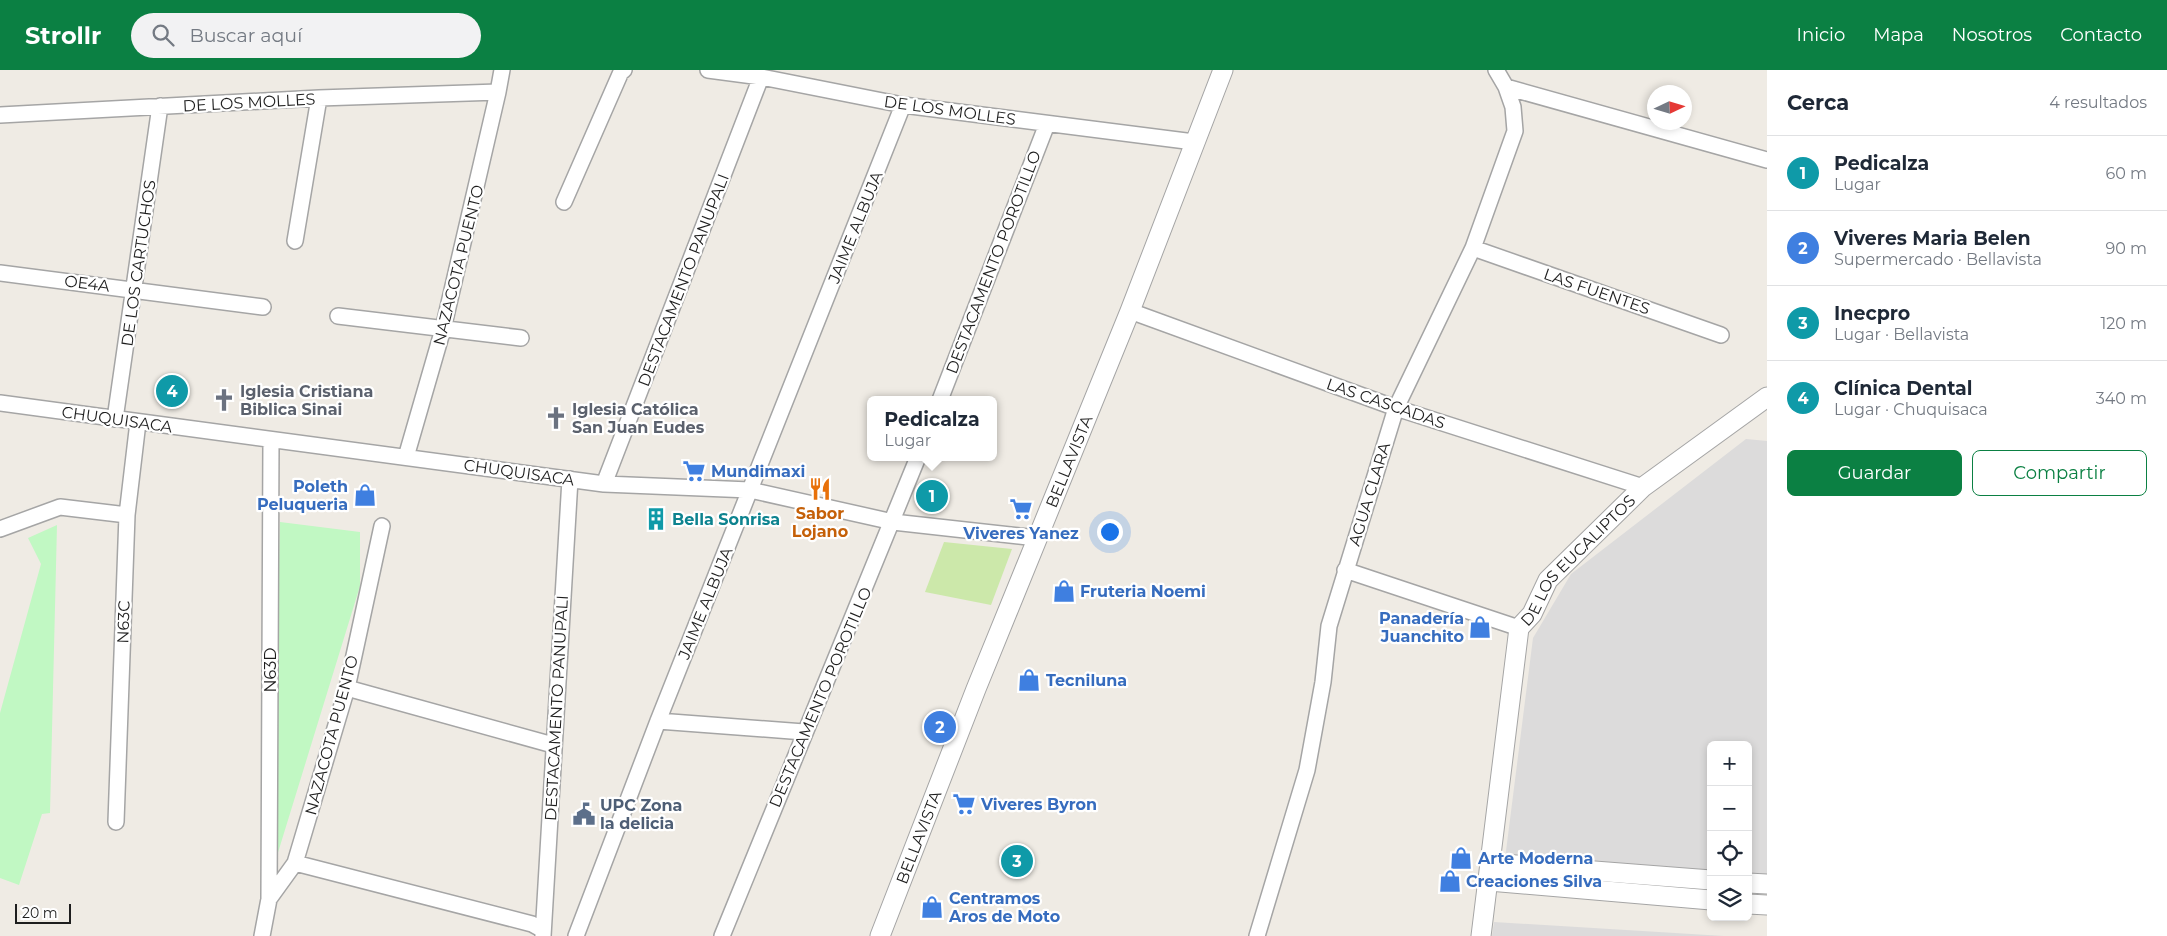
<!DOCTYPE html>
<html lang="es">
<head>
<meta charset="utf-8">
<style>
	:root { --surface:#fff; --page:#f2f2f3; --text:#1f2937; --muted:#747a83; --line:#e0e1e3; --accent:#0b8043 }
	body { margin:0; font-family:Montserrat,sans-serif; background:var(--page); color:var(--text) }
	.controls { position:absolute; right:15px; bottom:15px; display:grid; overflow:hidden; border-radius:8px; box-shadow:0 2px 8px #0003 }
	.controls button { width:45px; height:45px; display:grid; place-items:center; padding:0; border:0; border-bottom:1px solid var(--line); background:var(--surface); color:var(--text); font:25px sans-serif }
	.compass { position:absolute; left:1647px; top:15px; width:45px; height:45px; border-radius:50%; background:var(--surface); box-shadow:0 2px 8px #0003; rotate:86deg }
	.scale { position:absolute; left:15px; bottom:12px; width:56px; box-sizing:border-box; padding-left:5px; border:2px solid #1e1e1e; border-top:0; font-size:14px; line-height:18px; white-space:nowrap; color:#1e1e1e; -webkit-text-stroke:4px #fff; paint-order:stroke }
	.you { position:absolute; left:1109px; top:461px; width:18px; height:18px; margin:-12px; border:4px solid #fff; border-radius:50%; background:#1a73e8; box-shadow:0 0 0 8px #1a73e833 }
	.badge { display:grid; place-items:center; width:32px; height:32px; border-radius:50%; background:var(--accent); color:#fff; font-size:16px; font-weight:700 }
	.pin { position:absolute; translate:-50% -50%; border:2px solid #fff; box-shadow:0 1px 5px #0006 }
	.popup { position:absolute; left:867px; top:326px; width:130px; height:65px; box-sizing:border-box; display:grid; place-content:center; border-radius:8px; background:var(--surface); filter:drop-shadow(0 1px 4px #0005); font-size:16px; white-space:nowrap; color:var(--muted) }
	.popup b { font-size:19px; color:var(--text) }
	.popup::after { content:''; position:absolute; left:50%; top:100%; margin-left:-10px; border:10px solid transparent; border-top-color:var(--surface) }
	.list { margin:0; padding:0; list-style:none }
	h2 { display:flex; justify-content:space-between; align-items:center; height:65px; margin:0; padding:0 20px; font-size:21px }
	h2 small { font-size:16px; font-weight:400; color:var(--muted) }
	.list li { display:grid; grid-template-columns:32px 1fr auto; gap:15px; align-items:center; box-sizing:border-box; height:75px; padding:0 20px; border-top:1px solid var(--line) }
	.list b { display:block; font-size:19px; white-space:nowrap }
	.list p { margin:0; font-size:16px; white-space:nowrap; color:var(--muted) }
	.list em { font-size:16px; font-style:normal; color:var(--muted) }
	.actions { display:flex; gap:10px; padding:15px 20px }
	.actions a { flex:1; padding:11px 0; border:1px solid var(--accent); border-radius:8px; text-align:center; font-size:18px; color:var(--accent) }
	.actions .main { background:var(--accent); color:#fff }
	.icon { flex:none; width:28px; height:28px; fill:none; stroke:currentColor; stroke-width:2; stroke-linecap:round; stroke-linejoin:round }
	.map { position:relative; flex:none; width:1767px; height:866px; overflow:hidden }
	header { display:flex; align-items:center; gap:30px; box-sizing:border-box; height:70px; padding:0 25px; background:var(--accent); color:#fff }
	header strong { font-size:24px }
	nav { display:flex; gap:28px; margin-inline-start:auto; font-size:18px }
	.search { width:350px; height:45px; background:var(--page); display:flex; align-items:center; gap:12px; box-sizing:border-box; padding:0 18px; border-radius:28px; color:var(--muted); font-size:19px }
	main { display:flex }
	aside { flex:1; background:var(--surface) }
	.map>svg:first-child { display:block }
</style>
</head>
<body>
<header>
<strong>Strollr</strong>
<div class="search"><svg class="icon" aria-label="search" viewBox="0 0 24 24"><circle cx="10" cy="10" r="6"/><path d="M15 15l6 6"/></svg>Buscar aquí</div>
<nav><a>Inicio</a><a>Mapa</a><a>Nosotros</a><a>Contacto</a></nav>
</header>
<main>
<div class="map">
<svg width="1767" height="866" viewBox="0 0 1767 866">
	<rect width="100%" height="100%" fill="#efebe4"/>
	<!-- residential -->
	<path fill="#dcdbdb" d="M 1746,369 L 1767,371 L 1767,807 L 1748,806 L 1748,675 L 1711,675 L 1711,803 L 1505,789 L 1533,568 L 1571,504 Z
		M 1494,852 L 1724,866 L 1492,866 Z"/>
	<!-- grass -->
	<path fill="#cce8aa" d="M 944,472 L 1012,479 L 991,535 L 925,522 Z"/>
	<!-- park -->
	<path fill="#c1f8c3" d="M 280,452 L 360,462 L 360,516 L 272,802 Z
		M 57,455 L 50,743 L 42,744 L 19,815 L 0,808 L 0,643 L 41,494 L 28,468 Z"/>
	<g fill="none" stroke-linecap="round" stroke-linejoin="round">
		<defs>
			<path id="minor" d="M 708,0 L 761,7 L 903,35 L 1194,72
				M 1506,17 L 1767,90
				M 0,45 L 319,28 L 498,22
				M 564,132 L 621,2 L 624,0
				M 295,171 L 319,28
				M 1473,178 L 1721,265
				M 0,203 L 263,237
				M 1130,241 L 1396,338 L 1643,417
				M 338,246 L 521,268
				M 940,330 L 1047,54
				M 0,333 L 604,414 L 750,420 L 893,452 L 1037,468
				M 115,349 L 160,36
				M 406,387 L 443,259 L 498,22 L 502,0
				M 604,414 L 761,7
				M 0,459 L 60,437 L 127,445
				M 1345,500 L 1519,558
				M 347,618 L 553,675
				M 658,651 L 804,662
				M 116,752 L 127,445 L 138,352
				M 295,793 L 532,854 L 543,860
				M 269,829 L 271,370
				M 262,866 L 269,829 L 295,793 L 347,618 L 382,456
				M 543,866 L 570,409
				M 576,866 L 658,651 L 903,35
				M 722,866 L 918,387
				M 1257,866 L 1307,700 L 1323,612 L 1329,556 L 1396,338 L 1473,178 L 1515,61 L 1513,37 L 1506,17 L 1496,0"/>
			<g id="tertiary">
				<path d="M 1491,793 L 1711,810"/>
				<path d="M 1489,811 L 1711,830"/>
				<path d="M 1748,813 L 1767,814"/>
				<path d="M 1748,834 L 1767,835"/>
				<path id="s1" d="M 880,866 L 976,619 L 1130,241 L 1223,0"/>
				<path id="s2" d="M 1481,866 L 1519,558 L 1532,544 L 1548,510 L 1643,417 L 1767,327"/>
			</g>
		</defs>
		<!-- minor casing -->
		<use href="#minor" stroke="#a5a5a5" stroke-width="18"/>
		<!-- tertiary casing -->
		<use href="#tertiary" stroke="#a5a5a5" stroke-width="21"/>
		<!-- minor -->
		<use href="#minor" stroke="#fff" stroke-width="15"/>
		<!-- tertiary -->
		<use href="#tertiary" stroke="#fff" stroke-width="19"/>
	</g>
	<!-- icons -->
	<defs>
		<symbol id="church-bare" viewBox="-9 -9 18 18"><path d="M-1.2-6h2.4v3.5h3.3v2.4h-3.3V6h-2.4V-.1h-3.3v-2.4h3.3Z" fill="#6b7280" stroke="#fff" stroke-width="2.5" paint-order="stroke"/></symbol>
		<symbol id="supermarket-bare" viewBox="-9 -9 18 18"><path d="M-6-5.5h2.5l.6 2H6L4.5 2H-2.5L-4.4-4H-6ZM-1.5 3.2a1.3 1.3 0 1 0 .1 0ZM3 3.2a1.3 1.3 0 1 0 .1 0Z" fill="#3f7fe0" stroke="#fff" stroke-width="2.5" paint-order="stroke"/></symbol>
		<symbol id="restaurant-bare" viewBox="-9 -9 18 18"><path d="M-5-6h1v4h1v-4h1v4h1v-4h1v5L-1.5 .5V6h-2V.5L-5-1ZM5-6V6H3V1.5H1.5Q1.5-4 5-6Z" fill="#e8710a" stroke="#fff" stroke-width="2.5" paint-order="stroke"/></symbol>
		<symbol id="shop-bare" viewBox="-9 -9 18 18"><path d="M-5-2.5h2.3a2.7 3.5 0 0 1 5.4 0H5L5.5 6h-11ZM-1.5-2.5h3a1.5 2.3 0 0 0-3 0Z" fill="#3f7fe0" stroke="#fff" stroke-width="2.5" paint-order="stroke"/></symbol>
		<symbol id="building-bare" viewBox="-9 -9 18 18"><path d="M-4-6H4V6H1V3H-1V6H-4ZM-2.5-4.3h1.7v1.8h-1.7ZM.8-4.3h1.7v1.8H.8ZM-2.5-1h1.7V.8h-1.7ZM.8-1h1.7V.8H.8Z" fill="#0f9aa8" stroke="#fff" stroke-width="2.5" paint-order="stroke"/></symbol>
		<symbol id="civic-bare" viewBox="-9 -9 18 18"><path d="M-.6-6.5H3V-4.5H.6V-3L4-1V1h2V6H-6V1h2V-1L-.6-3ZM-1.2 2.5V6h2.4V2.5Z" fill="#5c6f8a" stroke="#fff" stroke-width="2.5" paint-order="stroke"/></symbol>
	</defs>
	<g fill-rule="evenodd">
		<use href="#church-bare" x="208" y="314" width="32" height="32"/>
		<use href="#church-bare" x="540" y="332" width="32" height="32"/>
		<use href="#supermarket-bare" x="678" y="385" width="32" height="32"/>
		<use href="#restaurant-bare" x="804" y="403" width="32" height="32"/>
		<use href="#shop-bare" x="349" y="409" width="32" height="32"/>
		<use href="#supermarket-bare" x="1005" y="423" width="32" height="32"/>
		<use href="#building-bare" x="640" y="433" width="32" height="32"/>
		<use href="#shop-bare" x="1048" y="505" width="32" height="32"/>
		<use href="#shop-bare" x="1464" y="541" width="32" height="32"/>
		<use href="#shop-bare" x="1013" y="594" width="32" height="32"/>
		<use href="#supermarket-bare" x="948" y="718" width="32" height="32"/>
		<use href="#civic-bare" x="568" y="728" width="32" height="32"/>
		<use href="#shop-bare" x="1445" y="772" width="32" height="32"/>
		<use href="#shop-bare" x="1434" y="795" width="32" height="32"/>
		<use href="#shop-bare" x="916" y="821" width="32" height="32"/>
	</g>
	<g text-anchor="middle" stroke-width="4.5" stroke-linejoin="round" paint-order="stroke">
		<!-- street labels -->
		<g font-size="16" fill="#1e1e1e" stroke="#fff">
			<text transform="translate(249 32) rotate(-3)" y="6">DE LOS MOLLES</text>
			<text transform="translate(950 40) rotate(8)" y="6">DE LOS MOLLES</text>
			<text transform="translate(855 157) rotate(-68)" y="6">JAIME ALBUJA</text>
			<text transform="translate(993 192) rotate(-69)" y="6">DESTACAMENTO POROTILLO</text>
			<text transform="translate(138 193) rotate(-82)" y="6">DE LOS CARTUCHOS</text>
			<text transform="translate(458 195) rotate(-76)" y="6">NAZACOTA PUENTO</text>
			<text transform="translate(683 210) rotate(-69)" y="6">DESTACAMENTO PANUPALI</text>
			<text transform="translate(87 213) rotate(7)" y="6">OE4A</text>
			<text transform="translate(1597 221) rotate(19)" y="6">LAS FUENTES</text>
			<text transform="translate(1386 333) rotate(19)" y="6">LAS CASCADAS</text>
			<text transform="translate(117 349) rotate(8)" y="6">CHUQUISACA</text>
			<text dy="6" stroke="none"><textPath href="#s1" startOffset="511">BELLAVISTA</textPath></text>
			<text transform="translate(519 402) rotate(8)" y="6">CHUQUISACA</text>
			<text transform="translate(1369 424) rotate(-73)" y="6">AGUA CLARA</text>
			<text dy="6" stroke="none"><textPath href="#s2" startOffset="401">DE LOS EUCALIPTOS</textPath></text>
			<text transform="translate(705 533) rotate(-68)" y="6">JAIME ALBUJA</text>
			<text transform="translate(123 552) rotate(-88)" y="6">N63C</text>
			<text transform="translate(270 600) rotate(-90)" y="6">N63D</text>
			<text transform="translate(820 627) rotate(-67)" y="6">DESTACAMENTO POROTILLO</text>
			<text transform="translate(556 638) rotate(-87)" y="6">DESTACAMENTO PANUPALI</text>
			<text transform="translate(331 665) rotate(-75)" y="6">NAZACOTA PUENTO</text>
			<text dy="6" stroke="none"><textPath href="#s1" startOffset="106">BELLAVISTA</textPath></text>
		</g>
		<!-- worship labels -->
		<g font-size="16" font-weight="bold" fill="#5b616d" stroke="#fff" text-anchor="start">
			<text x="240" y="327">Iglesia Cristiana<tspan x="240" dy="18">Biblica Sinai</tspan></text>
			<text x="572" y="345">Iglesia Católica<tspan x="572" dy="18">San Juan Eudes</tspan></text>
		</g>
		<!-- shop labels -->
		<g font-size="16" font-weight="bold" fill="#366cbe" stroke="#fff" text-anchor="start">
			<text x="711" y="407">Mundimaxi</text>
			<text x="348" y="422" text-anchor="end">Poleth<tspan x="348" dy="18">Peluqueria</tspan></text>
			<text x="1021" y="469" text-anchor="middle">Viveres Yanez</text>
			<text x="1080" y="527">Fruteria Noemi</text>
			<text x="1464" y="554" text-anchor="end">Panadería<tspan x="1464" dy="18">Juanchito</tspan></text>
			<text x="1046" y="616">Tecniluna</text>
			<text x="981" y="740">Viveres Byron</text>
			<text x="1478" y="794">Arte Moderna</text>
			<text x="1466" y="817">Creaciones Silva</text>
			<text x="949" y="834">Centramos<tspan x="949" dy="18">Aros de Moto</tspan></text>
		</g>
		<!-- food labels -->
		<g font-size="16" font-weight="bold" fill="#c56008" stroke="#fff">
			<text x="820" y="449">Sabor<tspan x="820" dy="18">Lojano</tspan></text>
		</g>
		<!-- culture labels -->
		<g font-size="16" font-weight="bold" fill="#0d838f" stroke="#fff" text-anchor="start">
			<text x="672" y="455">Bella Sonrisa</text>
		</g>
		<!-- service labels -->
		<g font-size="16" font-weight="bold" fill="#4e5e75" stroke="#fff" text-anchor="start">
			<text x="600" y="741">UPC Zona<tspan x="600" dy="18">la delicia</tspan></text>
		</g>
	</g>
</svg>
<div class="controls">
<button>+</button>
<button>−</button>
<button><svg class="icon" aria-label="locate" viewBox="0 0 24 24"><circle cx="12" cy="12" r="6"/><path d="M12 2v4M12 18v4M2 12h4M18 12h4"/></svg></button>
<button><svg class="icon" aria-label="layers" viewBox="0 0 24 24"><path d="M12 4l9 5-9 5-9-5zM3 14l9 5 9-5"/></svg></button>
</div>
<svg class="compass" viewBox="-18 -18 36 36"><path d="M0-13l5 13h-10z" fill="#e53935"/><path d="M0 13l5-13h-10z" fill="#747a83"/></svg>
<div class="scale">20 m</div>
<div class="you"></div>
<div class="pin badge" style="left:932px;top:426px;background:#0f9aa8">1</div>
<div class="popup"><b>Pedicalza</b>Lugar</div>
<div class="pin badge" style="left:940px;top:657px;background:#3f7fe0">2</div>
<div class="pin badge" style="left:1017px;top:791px;background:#0f9aa8">3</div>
<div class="pin badge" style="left:172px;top:321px;background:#0f9aa8">4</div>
</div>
<aside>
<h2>Cerca<small>4 resultados</small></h2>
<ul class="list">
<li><span class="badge" style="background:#0f9aa8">1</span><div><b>Pedicalza</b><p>Lugar</p></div><em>60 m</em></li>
<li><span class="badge" style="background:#3f7fe0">2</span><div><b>Viveres Maria Belen</b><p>Supermercado · Bellavista</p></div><em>90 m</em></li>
<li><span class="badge" style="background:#0f9aa8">3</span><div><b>Inecpro</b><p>Lugar · Bellavista</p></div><em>120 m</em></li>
<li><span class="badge" style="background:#0f9aa8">4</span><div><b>Clínica Dental</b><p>Lugar · Chuquisaca</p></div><em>340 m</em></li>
</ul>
<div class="actions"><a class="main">Guardar</a><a>Compartir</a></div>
</aside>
</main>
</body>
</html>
